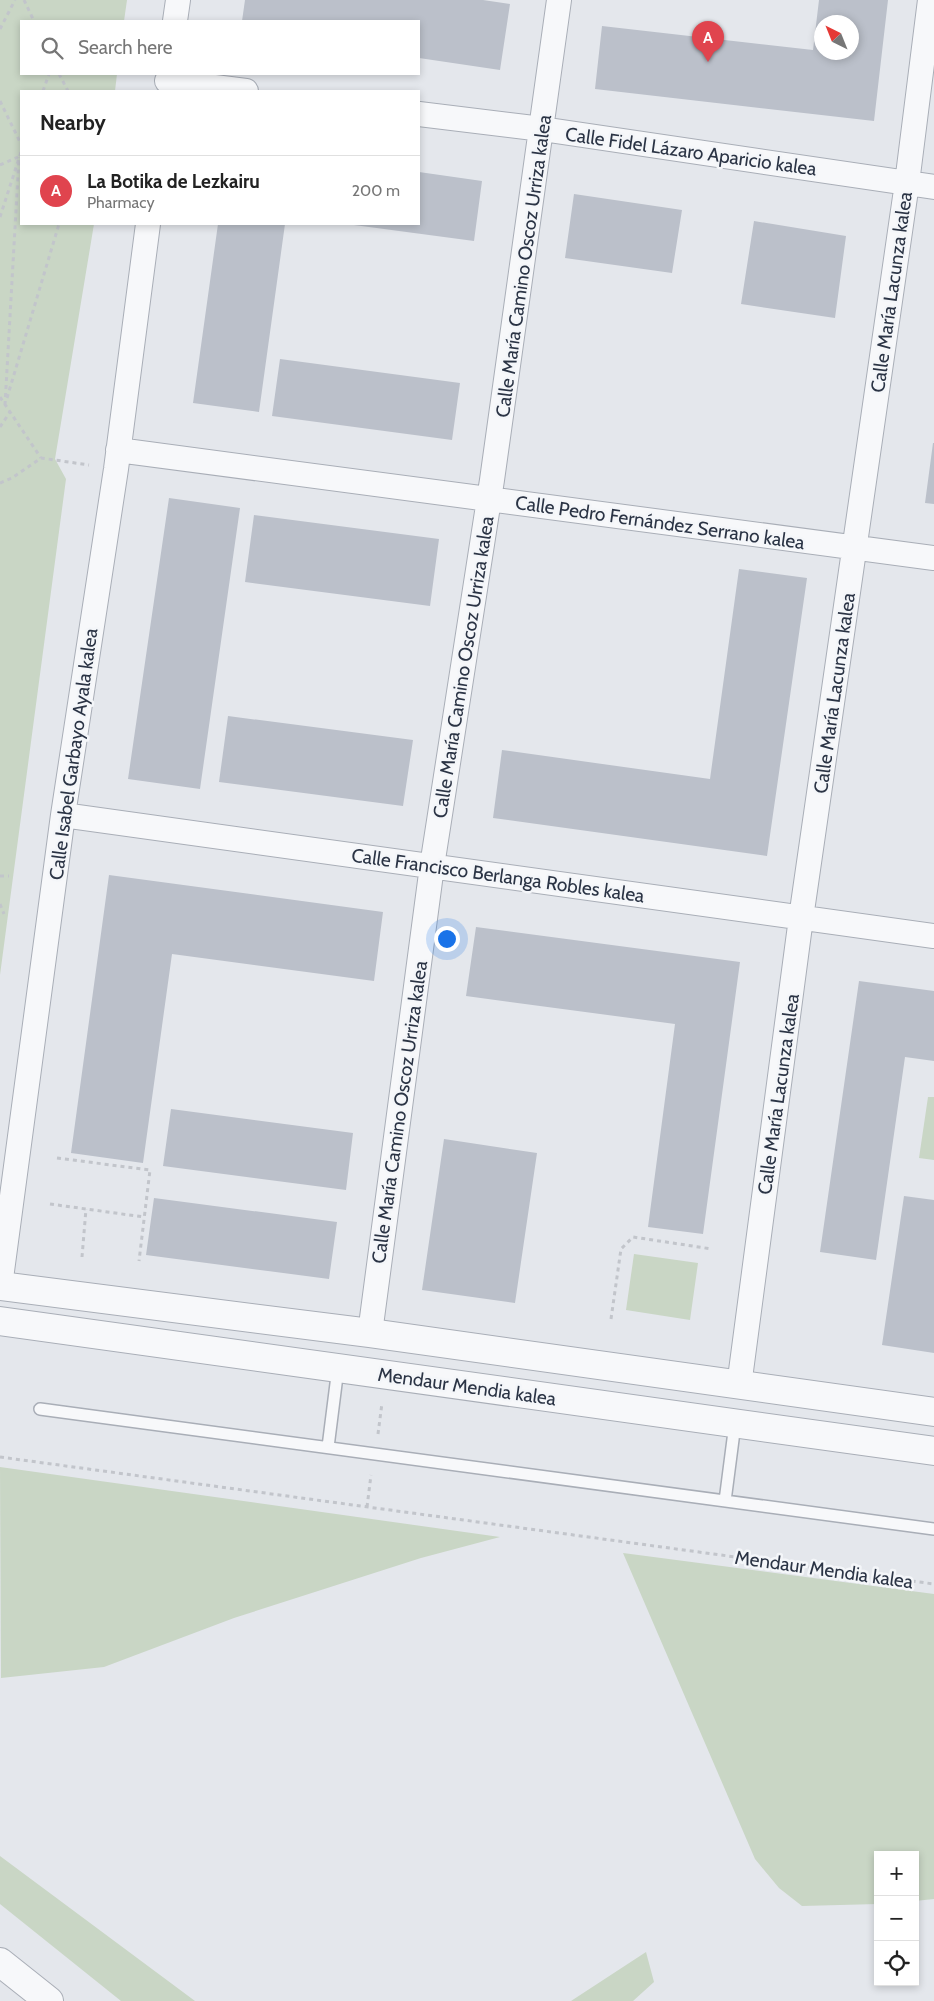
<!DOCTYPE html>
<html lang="en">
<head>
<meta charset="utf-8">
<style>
	:root { --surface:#fff; --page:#f2f2f2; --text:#222; --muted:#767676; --line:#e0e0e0; --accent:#d1495b }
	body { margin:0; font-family:Cabin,sans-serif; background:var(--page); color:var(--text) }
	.controls { position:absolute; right:15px; bottom:15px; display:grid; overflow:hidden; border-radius:0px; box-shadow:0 2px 8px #0003 }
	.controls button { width:45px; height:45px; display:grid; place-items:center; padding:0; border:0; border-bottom:1px solid var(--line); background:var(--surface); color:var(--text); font:25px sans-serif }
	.compass { position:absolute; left:814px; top:15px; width:45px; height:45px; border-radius:50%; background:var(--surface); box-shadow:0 2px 8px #0003; rotate:317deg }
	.you { position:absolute; left:446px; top:938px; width:18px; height:18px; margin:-12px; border:4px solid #fff; border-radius:50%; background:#1a73e8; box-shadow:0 0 0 8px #1a73e833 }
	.badge { display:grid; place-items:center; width:32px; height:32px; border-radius:50%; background:var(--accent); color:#fff; font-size:16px; font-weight:700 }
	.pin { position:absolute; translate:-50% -41px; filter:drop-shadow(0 1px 2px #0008) }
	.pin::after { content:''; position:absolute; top:26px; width:18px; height:15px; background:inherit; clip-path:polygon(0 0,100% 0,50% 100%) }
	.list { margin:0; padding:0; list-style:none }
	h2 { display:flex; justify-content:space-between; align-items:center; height:65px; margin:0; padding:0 20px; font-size:21px }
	h2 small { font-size:16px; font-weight:400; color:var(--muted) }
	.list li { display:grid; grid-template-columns:32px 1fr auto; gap:15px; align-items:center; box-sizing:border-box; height:70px; padding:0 20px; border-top:1px solid var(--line) }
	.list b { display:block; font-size:19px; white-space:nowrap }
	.list p { margin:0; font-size:16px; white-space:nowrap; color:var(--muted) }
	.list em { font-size:16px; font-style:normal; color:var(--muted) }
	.icon { flex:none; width:28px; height:28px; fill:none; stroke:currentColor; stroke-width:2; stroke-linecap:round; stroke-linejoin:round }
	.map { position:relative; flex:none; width:934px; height:2001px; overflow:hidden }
	.search { position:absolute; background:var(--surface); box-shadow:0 2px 8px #0003; left:20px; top:20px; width:400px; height:55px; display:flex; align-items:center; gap:12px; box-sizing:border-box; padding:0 18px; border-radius:0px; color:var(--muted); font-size:19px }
	.panel { position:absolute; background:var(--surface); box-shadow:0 2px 8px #0003; left:20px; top:90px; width:400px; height:135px; border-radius:0px }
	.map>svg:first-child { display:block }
</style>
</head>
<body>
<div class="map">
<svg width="934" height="2001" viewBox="0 0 934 2001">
	<rect width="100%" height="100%" fill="#e4e7ec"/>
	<!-- green -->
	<path fill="#c9d6c5" d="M 0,0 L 127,0 L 124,21 L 21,21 L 21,74 L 117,74 L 115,91 L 21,91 L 21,224 L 94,224 L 55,459 L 66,479 L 0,975 Z
		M 928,1097 L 934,1097 L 934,1160 L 919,1158 Z
		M 634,1254 L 698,1263 L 690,1320 L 626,1310 Z
		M 0,1467 L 500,1537 L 421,1558 L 234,1618 L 104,1667 L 1,1678 Z
		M 623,1553 L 934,1594 L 934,1899 L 915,1901 L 915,1855 L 878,1855 L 878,1904 L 802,1906 L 779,1888 L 755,1859 Z
		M 0,1856 L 195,2001 L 121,2001 L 0,1904 Z
		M 646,1952 L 654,1982 L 633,2001 L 571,2001 Z"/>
	<!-- building -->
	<path fill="#bbc0ca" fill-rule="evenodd" d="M 245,0 L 483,0 L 510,4 L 500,70 L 419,58 L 419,21 L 242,21 Z
		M 819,0 L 888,0 L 874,121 L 595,89 L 602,26 L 813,50 ZM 822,22 L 852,22 L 852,52 L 822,52 Z
		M 419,172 L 482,181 L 474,241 L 354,225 L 419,224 Z
		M 574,194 L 682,210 L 672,273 L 565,258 Z
		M 754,221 L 846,236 L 835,318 L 741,304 Z
		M 218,224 L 285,224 L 259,412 L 193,403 Z
		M 280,359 L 460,383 L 452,440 L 272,416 Z
		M 933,443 L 934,443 L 934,504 L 925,503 Z
		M 169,498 L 240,508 L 200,789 L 128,779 Z
		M 254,515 L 439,539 L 430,606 L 245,582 Z
		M 739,569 L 807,578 L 767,856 L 493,818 L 502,750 L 710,779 Z
		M 228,716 L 413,740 L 403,806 L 219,782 Z
		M 109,875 L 383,912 L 374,981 L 172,954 L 143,1163 L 71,1153 Z
		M 476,927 L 740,962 L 703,1234 L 648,1227 L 675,1024 L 466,996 Z
		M 859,981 L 934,991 L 934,1061 L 905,1057 L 876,1260 L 820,1252 Z
		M 171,1109 L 353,1133 L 346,1190 L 163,1166 Z
		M 444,1139 L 537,1153 L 515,1303 L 422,1290 Z
		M 904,1196 L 934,1200 L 934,1353 L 882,1345 Z
		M 154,1198 L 337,1222 L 329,1279 L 146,1255 Z"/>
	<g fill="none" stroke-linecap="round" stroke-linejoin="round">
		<defs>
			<path id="service" d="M 40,1409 L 934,1529
				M 328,1447 L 338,1368
				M 725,1501 L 735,1424"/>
			<path id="minor" d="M 175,21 L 178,0
				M 167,81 L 246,91
				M 419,114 L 542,129 L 934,187
				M 118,450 L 934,558
				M 63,815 L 934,936
				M 0,1286 L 63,815 L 116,469 L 148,224
				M 370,1333 L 432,866 L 492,480 L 559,0
				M 739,1386 L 801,918 L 907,183 L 930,0"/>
			<path id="tertiary" d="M 0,1286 L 370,1333 L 934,1412
				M 0,1321 L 934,1451
				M 0,1962 L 49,2001"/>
		</defs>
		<!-- service casing -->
		<use href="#service" stroke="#a9aeb7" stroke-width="14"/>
		<!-- minor casing -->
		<use href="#minor" stroke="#a9aeb7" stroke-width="26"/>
		<!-- tertiary casing -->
		<use href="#tertiary" stroke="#a9aeb7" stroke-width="30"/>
		<!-- path -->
		<path stroke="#c2c5cb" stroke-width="3" stroke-dasharray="4 4" stroke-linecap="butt" d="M 24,0 L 34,21
			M 0,29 L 15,0
			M 59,74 L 68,91
			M 43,91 L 49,74
			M 0,101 L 21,144
			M 0,165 L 18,157
			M 0,217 L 21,152
			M 0,397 L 41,458
			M 7,398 L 59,224
			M 5,405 L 19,157
			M 0,427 L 10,412
			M 0,483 L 12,478 L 41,458 L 89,465
			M 0,876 L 9,876
			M 0,904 L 4,914
			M 57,1158 L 150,1170 L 139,1261
			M 50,1204 L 144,1217
			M 82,1257 L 86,1209
			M 611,1319 L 621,1249 L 633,1237 L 712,1249
			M 378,1434 L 382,1403
			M 0,1457 L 934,1584
			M 367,1507 L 371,1475"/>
		<!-- service -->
		<use href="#service" stroke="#f7f8fa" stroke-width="11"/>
		<!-- minor -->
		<use href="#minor" stroke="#f7f8fa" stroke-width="24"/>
		<!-- tertiary -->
		<use href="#tertiary" stroke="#f7f8fa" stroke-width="28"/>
	</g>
	<g text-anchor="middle" stroke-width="5" stroke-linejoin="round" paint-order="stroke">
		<!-- street labels -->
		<g font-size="19" fill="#2b3445" stroke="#f4f6f9">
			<text transform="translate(691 151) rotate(8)" y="7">Calle Fidel Lázaro Aparicio kalea</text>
			<text transform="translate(523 266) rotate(-82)" y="7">Calle María Camino Oscoz Urriza kalea</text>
			<text transform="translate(891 292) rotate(-82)" y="7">Calle María Lacunza kalea</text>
			<text transform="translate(660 522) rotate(8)" y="7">Calle Pedro Fernández Serrano kalea</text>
			<text transform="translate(463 667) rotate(-81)" y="7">Calle María Camino Oscoz Urriza kalea</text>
			<text transform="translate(834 693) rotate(-82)" y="7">Calle María Lacunza kalea</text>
			<text transform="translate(73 754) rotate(-82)" y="7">Calle Isabel Garbayo Ayala kalea</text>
			<text transform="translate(498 875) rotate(8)" y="7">Calle Francisco Berlanga Robles kalea</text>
			<text transform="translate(778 1094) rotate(-82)" y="7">Calle María Lacunza kalea</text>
			<text transform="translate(399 1112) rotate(-82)" y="7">Calle María Camino Oscoz Urriza kalea</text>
			<text transform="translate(467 1386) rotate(8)" y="7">Mendaur Mendia kalea</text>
			<text transform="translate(824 1569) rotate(8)" y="7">Mendaur Mendia kalea</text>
		</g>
	</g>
</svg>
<div class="controls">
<button>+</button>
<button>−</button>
<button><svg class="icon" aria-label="locate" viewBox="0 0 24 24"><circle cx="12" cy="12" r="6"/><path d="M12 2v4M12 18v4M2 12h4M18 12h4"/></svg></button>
</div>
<svg class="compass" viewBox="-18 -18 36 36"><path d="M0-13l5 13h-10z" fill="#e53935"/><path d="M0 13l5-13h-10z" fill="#767676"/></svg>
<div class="you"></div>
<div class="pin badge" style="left:708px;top:62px;background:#e0444e">A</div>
<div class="search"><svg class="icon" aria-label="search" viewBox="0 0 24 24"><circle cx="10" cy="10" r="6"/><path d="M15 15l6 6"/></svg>Search here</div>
<section class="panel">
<h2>Nearby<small></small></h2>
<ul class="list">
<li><span class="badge" style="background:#e0444e">A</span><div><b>La Botika de Lezkairu</b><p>Pharmacy</p></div><em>200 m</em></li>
</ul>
</section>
</div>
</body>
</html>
